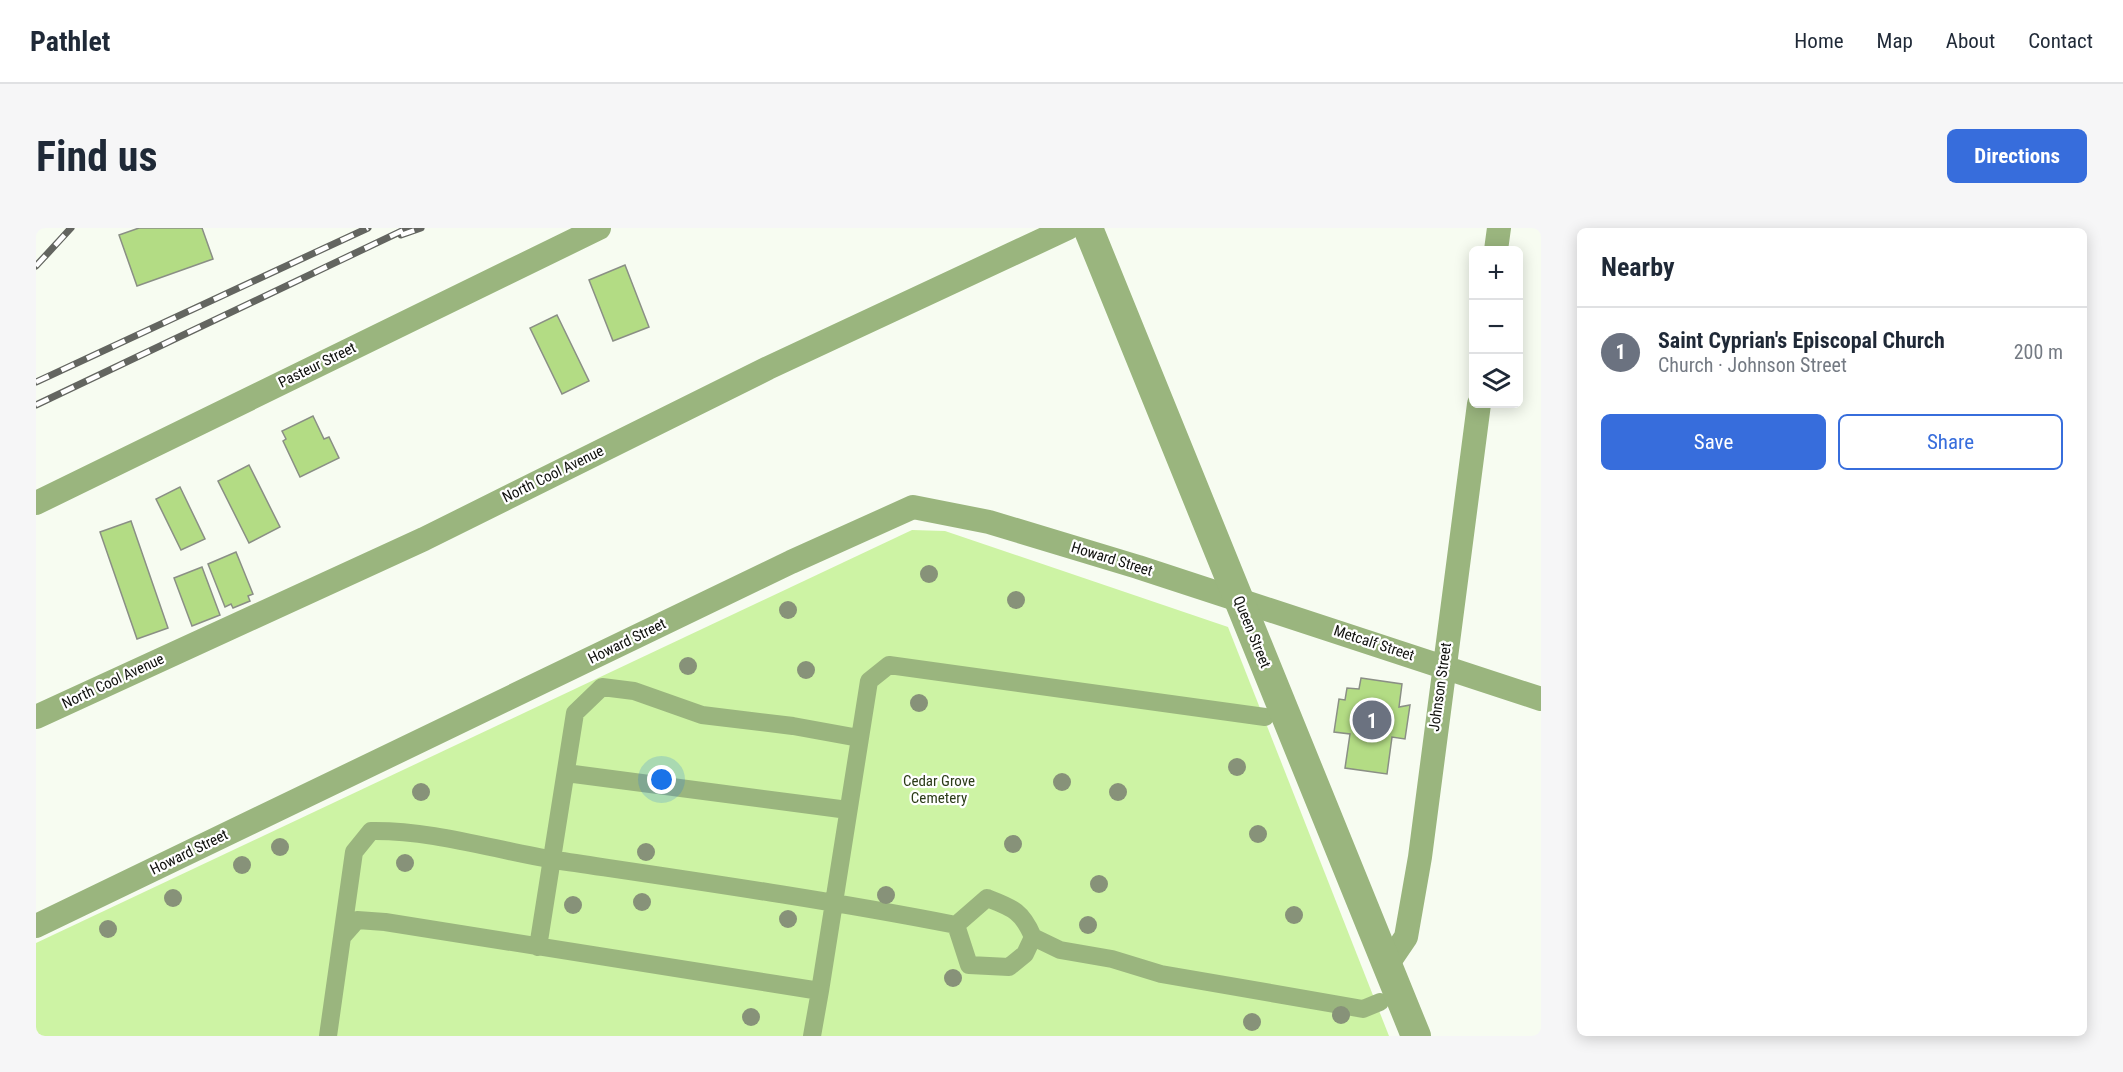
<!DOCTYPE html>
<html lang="en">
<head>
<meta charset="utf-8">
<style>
	:root { --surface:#fff; --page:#f6f6f7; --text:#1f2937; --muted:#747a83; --line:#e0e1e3; --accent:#376ddc }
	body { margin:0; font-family:"Roboto Condensed",sans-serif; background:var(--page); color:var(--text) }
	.controls { position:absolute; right:18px; top:18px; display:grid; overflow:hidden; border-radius:9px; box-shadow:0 3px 15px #0003 }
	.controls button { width:54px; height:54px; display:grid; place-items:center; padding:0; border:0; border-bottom:2px solid var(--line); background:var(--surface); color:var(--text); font:30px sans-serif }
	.you { position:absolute; left:626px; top:552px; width:21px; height:21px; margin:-15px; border:4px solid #fff; border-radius:50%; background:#1a73e8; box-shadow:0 0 0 9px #1a73e833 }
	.badge { display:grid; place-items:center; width:39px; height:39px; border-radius:50%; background:var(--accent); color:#fff; font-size:20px; font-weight:700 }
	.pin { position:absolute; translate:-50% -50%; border:3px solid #fff; box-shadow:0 2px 6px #0006 }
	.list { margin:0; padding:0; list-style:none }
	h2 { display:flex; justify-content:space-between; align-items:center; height:78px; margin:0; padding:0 24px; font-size:26px }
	h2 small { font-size:20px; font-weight:400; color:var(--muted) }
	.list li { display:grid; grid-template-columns:39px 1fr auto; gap:18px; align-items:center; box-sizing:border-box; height:90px; padding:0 24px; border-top:2px solid var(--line) }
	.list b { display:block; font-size:22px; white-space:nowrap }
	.list p { margin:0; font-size:20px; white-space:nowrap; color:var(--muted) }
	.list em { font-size:20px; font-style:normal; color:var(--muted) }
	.actions { display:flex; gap:12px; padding:18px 24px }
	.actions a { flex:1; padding:14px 0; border:2px solid var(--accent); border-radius:9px; text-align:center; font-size:21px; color:var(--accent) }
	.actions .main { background:var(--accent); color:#fff }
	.icon { flex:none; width:33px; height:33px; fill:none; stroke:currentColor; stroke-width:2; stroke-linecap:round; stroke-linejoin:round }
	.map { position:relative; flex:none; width:1505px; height:808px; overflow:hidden; border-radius:9px }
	header { display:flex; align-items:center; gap:36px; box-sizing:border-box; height:84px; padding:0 30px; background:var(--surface); border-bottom:2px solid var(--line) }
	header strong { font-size:28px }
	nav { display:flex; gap:33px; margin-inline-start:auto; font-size:21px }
	.intro { display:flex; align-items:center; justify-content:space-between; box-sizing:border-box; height:144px; padding:0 36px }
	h1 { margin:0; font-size:42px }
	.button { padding:15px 27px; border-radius:9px; background:var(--accent); color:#fff; font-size:21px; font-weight:700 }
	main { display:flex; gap:36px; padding:0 36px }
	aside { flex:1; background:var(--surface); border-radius:9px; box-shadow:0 3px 15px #0003 }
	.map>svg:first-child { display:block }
</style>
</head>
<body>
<header>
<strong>Pathlet</strong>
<nav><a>Home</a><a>Map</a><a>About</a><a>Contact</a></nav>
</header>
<div class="intro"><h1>Find us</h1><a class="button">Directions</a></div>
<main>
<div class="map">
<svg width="1505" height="808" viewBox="0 0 1505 808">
	<rect width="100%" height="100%" fill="#f7fcf1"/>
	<!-- green -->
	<path fill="#cdf3a4" d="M 876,302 L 909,303 L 1192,399 L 1353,808 L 0,808 L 0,715 Z"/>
	<!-- building -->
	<path fill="#b3dc84" stroke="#8a8f85" stroke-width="1.5" d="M 103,0 L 166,0 L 177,31 L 101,58 L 83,7 Z
		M 589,37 L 613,99 L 577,113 L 553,52 Z
		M 521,87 L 553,153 L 526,166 L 494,100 Z
		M 277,188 L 288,211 L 293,209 L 303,230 L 264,249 L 247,213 L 250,211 L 246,203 Z
		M 213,237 L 244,299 L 213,315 L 182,253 Z
		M 144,259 L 169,311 L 145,322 L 120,271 Z
		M 95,293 L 132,400 L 101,411 L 64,304 Z
		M 200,324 L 217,366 L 212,368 L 214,373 L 197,380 L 195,376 L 189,379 L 172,336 Z
		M 166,339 L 184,387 L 156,398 L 138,350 Z
		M 1325,450 L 1366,456 L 1363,479 L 1374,477 L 1369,511 L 1356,509 L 1351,546 L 1309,540 L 1314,506 L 1298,504 L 1303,471 L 1309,472 L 1311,460 L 1323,461 Z"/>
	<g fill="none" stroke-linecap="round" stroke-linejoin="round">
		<!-- pedestrian -->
		<path stroke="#9ab57e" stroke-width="18" d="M 530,545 L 812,582
			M 306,709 L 318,624 L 335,603 C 398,602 458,622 519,632 C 653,652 787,671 920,697 L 933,737 L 973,739 L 989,726 L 997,709 C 986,683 977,680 951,670 L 920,697
			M 997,709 L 1024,722 L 1076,731 L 1125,746 L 1327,781 L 1344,774
			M 502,719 L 539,485 L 566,459 L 598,463 L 666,487 L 757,498 L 823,510
			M 784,763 L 833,453 L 853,437 L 1229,489
			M 292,808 L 306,709 L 321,692 L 349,694 L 784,763 L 776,808"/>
		<!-- minor -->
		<path stroke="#9ab57e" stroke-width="24" d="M 1460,22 L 1463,0
			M 0,275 L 563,0
			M 0,489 L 388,311 L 732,140 L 1032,0
			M 0,698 L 755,334 L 877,279 L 953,294 L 1102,339 L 1505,471
			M 1351,737 L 1370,709 L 1384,629 L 1443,176"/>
		<!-- tertiary -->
		<path stroke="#9ab57e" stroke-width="30" d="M 1052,0 L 1380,808"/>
		<defs>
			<path id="rail" d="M 365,7 L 385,0
				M 0,38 L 35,0
				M 0,154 L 332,0
				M 0,177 L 372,0"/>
		</defs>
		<!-- rail casing -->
		<use href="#rail" stroke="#636560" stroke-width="7"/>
		<!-- rail -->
		<use href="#rail" stroke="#fff" stroke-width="4.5" stroke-dasharray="14" stroke-linecap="butt"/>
	</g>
	<!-- trees -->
	<g fill="#879279">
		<circle cx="893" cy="346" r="9"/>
		<circle cx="980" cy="372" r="9"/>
		<circle cx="752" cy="382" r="9"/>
		<circle cx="652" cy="438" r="9"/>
		<circle cx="770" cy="442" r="9"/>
		<circle cx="883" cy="475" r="9"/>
		<circle cx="1201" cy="539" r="9"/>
		<circle cx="1026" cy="554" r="9"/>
		<circle cx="385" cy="564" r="9"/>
		<circle cx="1082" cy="564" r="9"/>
		<circle cx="1222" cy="606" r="9"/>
		<circle cx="977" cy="616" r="9"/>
		<circle cx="244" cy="619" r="9"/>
		<circle cx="610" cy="624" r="9"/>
		<circle cx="369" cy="635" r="9"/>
		<circle cx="206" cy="637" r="9"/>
		<circle cx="1063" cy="656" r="9"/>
		<circle cx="850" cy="667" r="9"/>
		<circle cx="137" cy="670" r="9"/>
		<circle cx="606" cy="674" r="9"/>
		<circle cx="537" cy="677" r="9"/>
		<circle cx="1258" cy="687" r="9"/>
		<circle cx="752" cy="691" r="9"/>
		<circle cx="1052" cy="697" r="9"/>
		<circle cx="72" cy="701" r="9"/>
		<circle cx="917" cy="750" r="9"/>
		<circle cx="1305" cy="787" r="9"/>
		<circle cx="715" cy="789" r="9"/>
		<circle cx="1216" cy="794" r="9"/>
	</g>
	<g text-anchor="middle" stroke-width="4.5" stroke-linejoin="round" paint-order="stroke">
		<!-- street labels -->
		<g font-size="15" fill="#0f100d" stroke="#fff">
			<text transform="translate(281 137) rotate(-26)" y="5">Pasteur Street</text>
			<text transform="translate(517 246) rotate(-26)" y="5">North Cool Avenue</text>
			<text transform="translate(1076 331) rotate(17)" y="5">Howard Street</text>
			<text transform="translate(1216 404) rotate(68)" y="5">Queen Street</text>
			<text transform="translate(591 413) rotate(-26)" y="5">Howard Street</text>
			<text transform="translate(1338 415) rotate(18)" y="5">Metcalf Street</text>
			<text transform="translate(77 453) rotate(-25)" y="5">North Cool Avenue</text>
			<text transform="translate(1404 459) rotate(-82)" y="5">Johnson Street</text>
			<text transform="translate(153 624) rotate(-26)" y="5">Howard Street</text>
		</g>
		<!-- park labels -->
		<g font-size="15" fill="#2b3b17" stroke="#fff">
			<text x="903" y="558">Cedar Grove<tspan x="903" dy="17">Cemetery</tspan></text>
		</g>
	</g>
</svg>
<div class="controls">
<button>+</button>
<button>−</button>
<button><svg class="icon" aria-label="layers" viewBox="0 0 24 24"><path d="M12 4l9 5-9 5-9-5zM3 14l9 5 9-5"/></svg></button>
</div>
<div class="you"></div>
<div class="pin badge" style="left:1336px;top:492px;background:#6b7280">1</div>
</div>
<aside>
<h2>Nearby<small></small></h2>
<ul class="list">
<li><span class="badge" style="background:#6b7280">1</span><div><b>Saint Cyprian's Episcopal Church</b><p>Church · Johnson Street</p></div><em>200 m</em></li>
</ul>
<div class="actions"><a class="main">Save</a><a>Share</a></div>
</aside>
</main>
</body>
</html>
